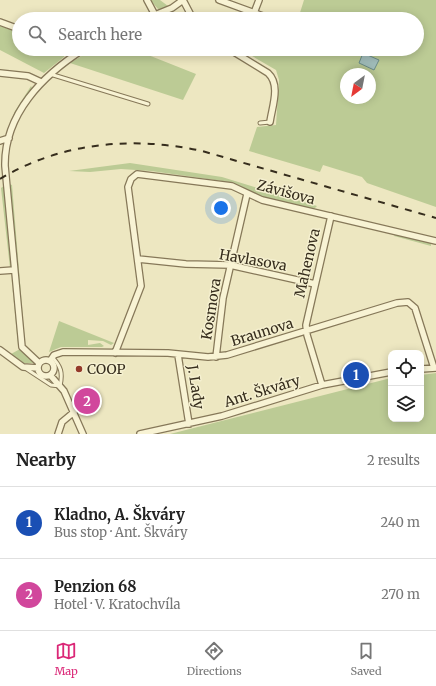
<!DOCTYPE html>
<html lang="en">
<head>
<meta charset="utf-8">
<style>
	:root { --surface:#fff; --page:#f2f2f2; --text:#222; --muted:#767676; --line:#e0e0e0; --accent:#db2777 }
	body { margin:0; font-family:Merriweather,serif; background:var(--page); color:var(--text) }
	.controls { position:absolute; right:12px; bottom:12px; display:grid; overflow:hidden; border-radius:8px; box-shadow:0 2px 10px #0003 }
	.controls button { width:36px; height:36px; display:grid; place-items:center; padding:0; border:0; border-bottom:1px solid var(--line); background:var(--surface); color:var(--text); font:20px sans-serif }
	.compass { position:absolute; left:340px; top:68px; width:36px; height:36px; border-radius:50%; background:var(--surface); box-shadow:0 2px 10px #0003; rotate:212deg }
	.you { position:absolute; left:221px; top:208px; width:14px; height:14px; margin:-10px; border:3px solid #fff; border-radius:50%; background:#1a73e8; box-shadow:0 0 0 6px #1a73e833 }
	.badge { display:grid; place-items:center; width:26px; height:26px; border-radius:50%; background:var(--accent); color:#fff; font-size:13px; font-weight:700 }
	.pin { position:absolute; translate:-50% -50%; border:2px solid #fff; box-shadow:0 1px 4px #0006 }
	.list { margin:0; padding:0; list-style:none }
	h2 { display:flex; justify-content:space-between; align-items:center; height:52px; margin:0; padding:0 16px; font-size:17px }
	h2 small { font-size:13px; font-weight:400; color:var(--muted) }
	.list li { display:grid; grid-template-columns:26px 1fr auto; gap:12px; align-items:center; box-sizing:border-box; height:72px; padding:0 16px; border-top:1px solid var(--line) }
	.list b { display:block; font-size:15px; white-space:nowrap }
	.list p { margin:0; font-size:13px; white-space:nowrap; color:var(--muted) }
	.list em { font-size:13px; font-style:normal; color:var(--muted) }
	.icon { flex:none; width:22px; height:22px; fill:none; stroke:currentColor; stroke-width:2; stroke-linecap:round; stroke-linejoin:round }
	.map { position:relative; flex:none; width:436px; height:434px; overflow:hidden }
	.search { position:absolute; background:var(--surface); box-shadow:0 2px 10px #0003; left:12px; right:12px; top:12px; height:44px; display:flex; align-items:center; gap:10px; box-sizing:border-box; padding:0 14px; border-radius:22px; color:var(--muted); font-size:15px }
	.sheet { height:196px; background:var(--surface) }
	nav { display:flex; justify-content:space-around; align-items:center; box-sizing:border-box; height:56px; border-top:1px solid var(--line); background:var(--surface); font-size:11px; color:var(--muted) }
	nav a { display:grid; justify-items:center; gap:2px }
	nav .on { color:var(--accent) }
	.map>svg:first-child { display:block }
</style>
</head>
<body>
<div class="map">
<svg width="436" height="434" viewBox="0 0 436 434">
	<rect width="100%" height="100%" fill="#ede7c1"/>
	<!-- green -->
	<path fill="#bccb95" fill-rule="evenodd" d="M 150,0 L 160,0 L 168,6 L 159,10 Z
		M 304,0 L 436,0 L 436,207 L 367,183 L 362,177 L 323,165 L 320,172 L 249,151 L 257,127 L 276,125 L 279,80 L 276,70 L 240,49 L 417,49 L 417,19 L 298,19 ZM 346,74 L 370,74 L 370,98 L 346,98 Z
		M 0,26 L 19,32 L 19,49 L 62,49 L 65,52 L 64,57 L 44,73 L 0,50 Z
		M 93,49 L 133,49 L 196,74 L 183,100 L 70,63 Z
		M 31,86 L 32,88 L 6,134 L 15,111 Z
		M 130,163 L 222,177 L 317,206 L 313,210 L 265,199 L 239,185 L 222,181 L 151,171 L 121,169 L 90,172 L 69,171 Z
		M 9,184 L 12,185 L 25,343 L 24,343 Z
		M 5,185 L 12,265 L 10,268 L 1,188 Z
		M 396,233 L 431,242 L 431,246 L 394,236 Z
		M 11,272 L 19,345 L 18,345 Z
		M 59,321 L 114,343 L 111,345 L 103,341 L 88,340 L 88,345 L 100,343 L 104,346 L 102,347 L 61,347 L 49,352 Z
		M 20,349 L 34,362 L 35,363 L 24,363 L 11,354 Z
		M 436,373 L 436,434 L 170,434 L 391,378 L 391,419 L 421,419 L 421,375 Z"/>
	<!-- water -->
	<path fill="#a3bfbc" stroke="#6b8d8a" d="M 363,53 L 379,60 L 374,70 L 359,63 Z"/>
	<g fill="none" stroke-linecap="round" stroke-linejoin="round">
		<defs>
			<path id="lane" d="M 50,74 L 148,104
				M 260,123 L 270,122
				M 25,368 L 51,385 L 60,386 C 63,373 61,366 52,357"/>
			<path id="street" d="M 147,0 L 155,15
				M 183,0 L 193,19
				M 219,0 L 271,19
				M 254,13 L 259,0
				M 145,19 L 172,8 L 183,0
				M 0,22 L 19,29
				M 70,49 L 76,54
				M 229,49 L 268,73 C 281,85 272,107 270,122
				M 0,73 L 28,76 L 41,82
				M 0,141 L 9,138
				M 138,259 L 186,264 L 230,265 L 315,284
				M 0,271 L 14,270
				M 0,350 L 23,367 L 38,368
				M 115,353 L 141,286 L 128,187 L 131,179 L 137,174 L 232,186 L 262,200 L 436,241
				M 178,355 L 189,424
				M 216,357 L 223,298 L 247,194
				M38 368a8 8 0 1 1 16 0a8 8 0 1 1-16 0Z
				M 50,361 L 54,355 L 63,352 L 168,353 L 208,357 L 227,355 L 397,303 L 408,302 L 415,308 L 434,368
				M 39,363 L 22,347 L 5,166 C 4,114 43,75 84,49
				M 421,369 L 436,368
				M 50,375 L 64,391 L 83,434
				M 322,385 L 307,335 L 306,325 L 331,216
				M 58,434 L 62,422 L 74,412
				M 140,434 L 222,416 L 322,385 L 391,372"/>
		</defs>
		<!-- lane casing -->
		<use href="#lane" stroke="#867859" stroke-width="5"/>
		<!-- street casing -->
		<use href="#street" stroke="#867859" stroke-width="8"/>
		<!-- lane -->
		<use href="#lane" stroke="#f8f3d4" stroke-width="3"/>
		<!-- street -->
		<use href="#street" stroke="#f8f3d4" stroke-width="5.5"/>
		<!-- rail -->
		<path stroke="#362d1d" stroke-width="2" stroke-dasharray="7 7" stroke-linecap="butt" d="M 0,179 C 61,142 134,136 202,151 L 436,218"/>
	</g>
	<!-- markers -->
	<circle fill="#943a2a" stroke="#f5f0d0" stroke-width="1.5" cx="79" cy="369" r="4"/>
	<g text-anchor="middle" stroke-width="3" stroke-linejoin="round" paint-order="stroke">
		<!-- street labels -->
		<g font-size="14" fill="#362d1d" stroke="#f5f0d0">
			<text transform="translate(286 192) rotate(15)" y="5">Závišova</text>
			<text transform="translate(253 260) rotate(10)" y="5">Havlasova</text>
			<text transform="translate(307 263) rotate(-77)" y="5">Mahenova</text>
			<text transform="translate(211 309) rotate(-81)" y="5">Kosmova</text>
			<text transform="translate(262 332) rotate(-17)" y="5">Braunova</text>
			<text transform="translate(196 387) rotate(81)" y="5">J. Lady</text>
			<text transform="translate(262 391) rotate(-17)" y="5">Ant. Škváry</text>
		</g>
		<!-- poi labels -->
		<g font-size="14" fill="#362d1d" stroke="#f5f0d0" text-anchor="start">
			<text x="87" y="374">COOP</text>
		</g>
	</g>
</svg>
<div class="controls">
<button><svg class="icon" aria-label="locate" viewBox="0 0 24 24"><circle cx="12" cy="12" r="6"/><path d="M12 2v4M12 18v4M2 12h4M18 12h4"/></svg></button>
<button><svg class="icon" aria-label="layers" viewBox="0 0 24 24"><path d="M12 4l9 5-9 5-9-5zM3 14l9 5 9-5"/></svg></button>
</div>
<svg class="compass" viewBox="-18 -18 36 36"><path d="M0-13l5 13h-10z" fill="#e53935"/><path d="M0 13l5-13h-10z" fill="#767676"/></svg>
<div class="you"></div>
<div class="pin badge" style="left:356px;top:375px;background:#1a4fb4">1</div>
<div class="pin badge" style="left:87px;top:401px;background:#d1479c">2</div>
<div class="search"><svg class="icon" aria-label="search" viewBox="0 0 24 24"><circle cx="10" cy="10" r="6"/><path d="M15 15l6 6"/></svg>Search here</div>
</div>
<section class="sheet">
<h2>Nearby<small>2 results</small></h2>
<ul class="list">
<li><span class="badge" style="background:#1a4fb4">1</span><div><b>Kladno, A. Škváry</b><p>Bus stop · Ant. Škváry</p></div><em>240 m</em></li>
<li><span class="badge" style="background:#d1479c">2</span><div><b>Penzion 68</b><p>Hotel · V. Kratochvíla</p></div><em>270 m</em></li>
</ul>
</section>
<nav>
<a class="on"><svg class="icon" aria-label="map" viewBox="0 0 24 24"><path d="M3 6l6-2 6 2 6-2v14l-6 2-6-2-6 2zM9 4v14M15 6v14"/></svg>Map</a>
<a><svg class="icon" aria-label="directions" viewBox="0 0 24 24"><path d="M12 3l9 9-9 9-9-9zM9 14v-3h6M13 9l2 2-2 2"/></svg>Directions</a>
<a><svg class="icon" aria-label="saved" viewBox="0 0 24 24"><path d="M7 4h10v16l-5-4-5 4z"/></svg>Saved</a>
</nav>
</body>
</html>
